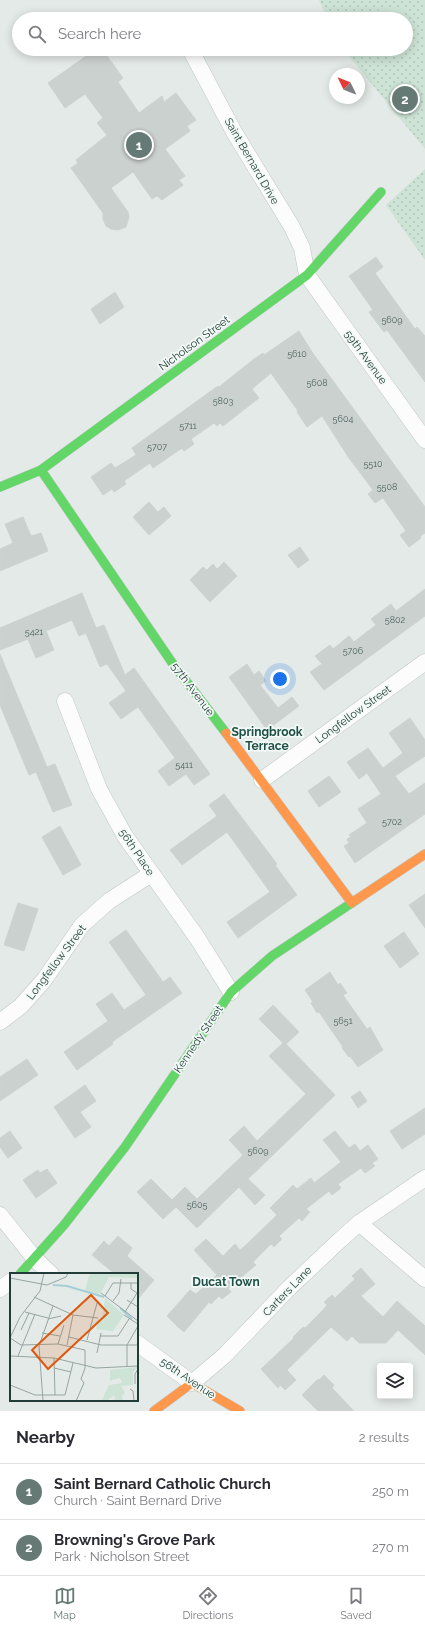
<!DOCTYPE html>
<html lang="en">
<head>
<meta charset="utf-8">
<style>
	:root { --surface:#fff; --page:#f2f2f3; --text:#2b2b33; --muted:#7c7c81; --line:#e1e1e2; --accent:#667a75 }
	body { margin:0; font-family:Raleway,sans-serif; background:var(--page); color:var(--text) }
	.controls { position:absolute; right:12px; bottom:12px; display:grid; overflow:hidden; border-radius:4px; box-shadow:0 2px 10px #0003 }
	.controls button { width:36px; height:36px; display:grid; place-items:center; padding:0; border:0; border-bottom:1px solid var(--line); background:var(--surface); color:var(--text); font:20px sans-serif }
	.compass { position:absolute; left:329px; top:68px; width:36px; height:36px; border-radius:50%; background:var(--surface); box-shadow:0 2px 10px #0003; rotate:313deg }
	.you { position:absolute; left:280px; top:679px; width:14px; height:14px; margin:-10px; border:3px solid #fff; border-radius:50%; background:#1a73e8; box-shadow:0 0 0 6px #1a73e833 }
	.badge { display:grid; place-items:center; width:26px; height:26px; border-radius:50%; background:var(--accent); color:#fff; font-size:13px; font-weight:700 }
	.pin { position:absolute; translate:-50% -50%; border:2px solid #fff; box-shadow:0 1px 4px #0006 }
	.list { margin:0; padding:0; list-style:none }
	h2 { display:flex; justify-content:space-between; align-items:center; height:52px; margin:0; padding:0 16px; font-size:17px }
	h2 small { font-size:13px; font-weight:400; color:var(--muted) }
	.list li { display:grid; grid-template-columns:26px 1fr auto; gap:12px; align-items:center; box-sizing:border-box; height:56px; padding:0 16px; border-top:1px solid var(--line) }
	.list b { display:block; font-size:15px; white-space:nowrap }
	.list p { margin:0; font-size:13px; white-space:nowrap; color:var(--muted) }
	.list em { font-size:13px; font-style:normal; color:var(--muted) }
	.icon { flex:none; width:22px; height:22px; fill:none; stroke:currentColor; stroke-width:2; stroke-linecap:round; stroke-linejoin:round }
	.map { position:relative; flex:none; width:425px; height:1411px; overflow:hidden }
	.search { position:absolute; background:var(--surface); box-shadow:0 2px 10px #0003; left:12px; right:12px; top:12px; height:44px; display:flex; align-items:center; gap:10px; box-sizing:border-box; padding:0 14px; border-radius:22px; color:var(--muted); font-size:15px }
	.sheet { height:164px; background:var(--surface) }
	nav { display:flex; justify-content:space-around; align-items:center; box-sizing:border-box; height:56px; border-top:1px solid var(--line); background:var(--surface); font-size:11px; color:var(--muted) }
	nav a { display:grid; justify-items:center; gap:2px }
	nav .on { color:var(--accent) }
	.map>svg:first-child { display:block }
</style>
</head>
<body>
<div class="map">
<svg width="425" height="1411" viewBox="0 0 425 1411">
	<defs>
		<pattern id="green-dots" width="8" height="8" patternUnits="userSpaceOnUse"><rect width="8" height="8" fill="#cde3d5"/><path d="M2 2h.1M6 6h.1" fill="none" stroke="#b0c4b7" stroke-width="1.8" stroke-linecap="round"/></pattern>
	</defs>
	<rect width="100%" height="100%" fill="#e4eae7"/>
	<!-- green -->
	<path fill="url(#green-dots)" d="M 319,0 L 425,0 L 425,149 L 343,49 L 406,49 L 406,19 L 327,19 Z
		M 425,169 L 425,260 L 386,205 Z"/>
	<!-- pitch -->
	<path fill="#cde3d5" d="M 403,7 L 404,19 L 347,19 L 347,15 Z"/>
	<!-- building -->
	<path fill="#cbd1cf" stroke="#cdd3d0" d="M 100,49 L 102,49 L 123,78 L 118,82 L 139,113 L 162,96 L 164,102 L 176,93 L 196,120 L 187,126 L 190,131 L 165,149 L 185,176 L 179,180 L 183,185 L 162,200 L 157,196 L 152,199 L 133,172 L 111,188 L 128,212 L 129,217 L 126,227 L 118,230 L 111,229 L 106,226 L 103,219 L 103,213 L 71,168 L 78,163 L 76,160 L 107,135 L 97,123 L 103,118 L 85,94 L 65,108 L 48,83 L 89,54 L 90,56 Z
		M 376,257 L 383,267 L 375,273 L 415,329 L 417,327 L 425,336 L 425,382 L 387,330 L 384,332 L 369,312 L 373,310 L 349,276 Z
		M 115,292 L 124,307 L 100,324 L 91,309 Z
		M 299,331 L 312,352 L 425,507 L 425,533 L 420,536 L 421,538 L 409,547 L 400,535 L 406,531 L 383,498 L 375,503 L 368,494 L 373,490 L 349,458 L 322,416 L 307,427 L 297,412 L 298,411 L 271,373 L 252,389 L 259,398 L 223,426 L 220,423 L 217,426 L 214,423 L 191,439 L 194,444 L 184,451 L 182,448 L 153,468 L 150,463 L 124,481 L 126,484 L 114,492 L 112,489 L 103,495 L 91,477 L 111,463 L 115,468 L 136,455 L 132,448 L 218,386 L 219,387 L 254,359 L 263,353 L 264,355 Z
		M 149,502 L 158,512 L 164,507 L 171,516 L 149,535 L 133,517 Z
		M 23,517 L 31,536 L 41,533 L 48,551 L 0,571 L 0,549 L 13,543 L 5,524 Z
		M 300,547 L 309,560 L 298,568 L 288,555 Z
		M 224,562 L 237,576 L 210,602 L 190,580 L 203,567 L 207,570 L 213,564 L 217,569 Z
		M 425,589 L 425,616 L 324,690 L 310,672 L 322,664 L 315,656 L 330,645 L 333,649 L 349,636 L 354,642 L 376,625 L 371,619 L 391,604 L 396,611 Z
		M 82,593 L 96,628 L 104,625 L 125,675 L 134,668 L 210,774 L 194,785 L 186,774 L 169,786 L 158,771 L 175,758 L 138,707 L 121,719 L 109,703 L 126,691 L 107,664 L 100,667 L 86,633 L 79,636 L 72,620 L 46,631 L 54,650 L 36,658 L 28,639 L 0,650 L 0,628 Z
		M 0,654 L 47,767 L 55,764 L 72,805 L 53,812 L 36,772 L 29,775 L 0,705 Z
		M 247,664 L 254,675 L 259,671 L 266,681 L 260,685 L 278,708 L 292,697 L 299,706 L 267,730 L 229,677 Z
		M 410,718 L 425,740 L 425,756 L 395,776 L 409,794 L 425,783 L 425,814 L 355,863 L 344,846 L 349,843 L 347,839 L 351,837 L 349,835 L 367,823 L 358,809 L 381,794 L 367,773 L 359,779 L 347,762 L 368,748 L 383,768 L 403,753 L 389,733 Z
		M 329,776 L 341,792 L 319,807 L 308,791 Z
		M 224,794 L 277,864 L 275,865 L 297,895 L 238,938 L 227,922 L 270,892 L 227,832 L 182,865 L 170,850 L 217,816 L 209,805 Z
		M 60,826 L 81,865 L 63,875 L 42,837 Z
		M 425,894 L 425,928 L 409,905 Z
		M 18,903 L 38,909 L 24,951 L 4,945 Z
		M 126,930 L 163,982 L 170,977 L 182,993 L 112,1042 L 113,1044 L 77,1070 L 64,1052 L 108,1021 L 96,1004 L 112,993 L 124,1010 L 146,995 L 109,942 Z
		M 404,932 L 419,954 L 400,968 L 384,946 Z
		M 330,972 L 338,985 L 340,983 L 347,993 L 343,995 L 367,1029 L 370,1027 L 383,1050 L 358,1067 L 350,1056 L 349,1057 L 342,1048 L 343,1047 L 319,1012 L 317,1013 L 311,1003 L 313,1002 L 305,990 Z
		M 273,1005 L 299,1032 L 286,1044 L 335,1095 L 248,1179 L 265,1195 L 255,1205 L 239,1187 L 197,1228 L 176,1207 L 163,1219 L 137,1192 L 151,1179 L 172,1200 L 185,1187 L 197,1199 L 243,1155 L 229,1140 L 244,1126 L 257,1141 L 306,1094 L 269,1056 L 283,1043 L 259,1019 Z
		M 27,1059 L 38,1075 L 0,1101 L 0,1077 Z
		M 85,1085 L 96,1101 L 80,1112 L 91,1127 L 75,1138 L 54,1107 Z
		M 360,1091 L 367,1101 L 358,1108 L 351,1097 Z
		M 425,1108 L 425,1134 L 402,1149 L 390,1131 Z
		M 10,1131 L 22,1148 L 8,1158 L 0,1147 L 0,1138 Z
		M 335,1131 L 349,1148 L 355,1144 L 360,1151 L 368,1145 L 378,1159 L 372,1163 L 375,1166 L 365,1173 L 361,1168 L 338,1184 L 341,1188 L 332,1195 L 329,1191 L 306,1209 L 310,1212 L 302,1221 L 299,1218 L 279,1236 L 282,1239 L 274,1247 L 271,1244 L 253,1262 L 256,1265 L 228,1288 L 231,1292 L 222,1299 L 219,1296 L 211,1304 L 209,1302 L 184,1332 L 178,1327 L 167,1316 L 190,1290 L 196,1294 L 217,1275 L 194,1250 L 206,1239 L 223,1256 L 235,1244 L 240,1250 L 246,1245 L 277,1215 L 270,1208 L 293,1185 L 297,1189 L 311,1178 L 314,1183 L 341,1162 L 323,1140 Z
		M 47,1169 L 57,1183 L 36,1198 L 23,1180 L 38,1170 L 40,1173 Z
		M 118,1236 L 132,1248 L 127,1256 L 154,1280 L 137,1300 L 137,1274 L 115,1274 L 92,1255 L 104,1241 L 109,1246 Z
		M 361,1268 L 375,1284 L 361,1296 L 383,1317 L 397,1301 L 425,1326 L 425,1355 L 398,1330 L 386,1343 L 359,1343 L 352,1336 L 347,1341 L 331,1327 L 287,1370 L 296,1380 L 285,1390 L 280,1385 L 278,1388 L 261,1369 L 294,1338 L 293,1337 L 303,1327 L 305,1328 L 322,1311 L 327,1305 L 324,1302 L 332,1295 L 335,1298 L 355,1279 L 352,1276 Z
		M 324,1375 L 334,1385 L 332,1388 L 354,1411 L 318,1411 L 302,1395 L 318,1379 L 319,1380 Z"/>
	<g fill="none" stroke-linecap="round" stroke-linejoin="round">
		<defs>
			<path id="street" d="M 190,49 L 234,132 L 292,227 L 302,248 L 307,275 L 425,440
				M 65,701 L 99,789 L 125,836 L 198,939 L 231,992
				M 262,780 L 425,662
				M 0,1022 L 21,1006 L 44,980 L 82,925 L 109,901 L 151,874
				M 0,1215 L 35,1259 L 51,1274
				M 359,1223 L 425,1279
				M 0,1289 L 11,1281
				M 137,1343 L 192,1383 L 225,1355 L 289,1288 L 340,1240 L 359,1223 L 425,1178"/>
			<path id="fast" d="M 41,470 L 173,664 L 226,733
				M 0,487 L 41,470 L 307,275 L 381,192
				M 20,1274 L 64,1225 L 125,1147 L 231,992 L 272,956 L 356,900"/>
			<path id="slow" d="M 226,733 L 352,903
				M 356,900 L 425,854
				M 154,1411 L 192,1383 L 240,1411"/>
		</defs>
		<!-- street casing -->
		<use href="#street" stroke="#c1c7c4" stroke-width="17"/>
		<!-- fast casing -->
		<use href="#fast" stroke="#c0c7c5" stroke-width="10"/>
		<!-- slow casing -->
		<use href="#slow" stroke="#c0c7c5" stroke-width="10"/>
		<!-- street -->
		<use href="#street" stroke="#fbfcfb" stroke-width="16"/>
		<!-- fast -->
		<use href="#fast" stroke="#63d668" stroke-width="9"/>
		<!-- slow -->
		<use href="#slow" stroke="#ff974d" stroke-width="9"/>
	</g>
	<g text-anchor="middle" stroke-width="3.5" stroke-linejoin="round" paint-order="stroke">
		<!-- number labels -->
		<g font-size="9" fill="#4d635e">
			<text x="392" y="323">5609</text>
			<text x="297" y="357">5610</text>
			<text x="317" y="386">5608</text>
			<text x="223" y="404">5803</text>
			<text x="343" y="422">5604</text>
			<text x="188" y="429">5711</text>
			<text x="157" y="450">5707</text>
			<text x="373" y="467">5510</text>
			<text x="387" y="490">5508</text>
			<text x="395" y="623">5802</text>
			<text x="34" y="635">5421</text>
			<text x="353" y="654">5706</text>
			<text x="184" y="768">5411</text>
			<text x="392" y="825">5702</text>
			<text x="343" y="1024">5651</text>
			<text x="258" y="1154">5609</text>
			<text x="197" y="1208">5605</text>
		</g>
		<!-- street labels -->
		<g font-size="11" fill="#223d37" stroke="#f2f9f6">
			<text transform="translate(252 161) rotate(60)" y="4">Saint Bernard Drive</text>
			<text transform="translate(194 343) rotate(-36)" y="4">Nicholson Street</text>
			<text transform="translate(366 357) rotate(54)" y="4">59th Avenue</text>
			<text transform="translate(193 689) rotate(53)" y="4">57th Avenue</text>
			<text transform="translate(353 714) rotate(-36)" y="4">Longfellow Street</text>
			<text transform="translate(137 852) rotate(56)" y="4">56th Place</text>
			<text transform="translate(56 962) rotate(-53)" y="4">Longfellow Street</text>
			<text transform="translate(198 1039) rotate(-56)" y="4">Kennedy Street</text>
			<text transform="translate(287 1291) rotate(-46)" y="4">Carters Lane</text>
			<text transform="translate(188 1378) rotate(34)" y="4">56th Avenue</text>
		</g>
		<!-- neighbourhood labels -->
		<g font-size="12" font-weight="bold" fill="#1e5046" stroke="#f2f9f6">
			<text x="267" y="736">Springbrook<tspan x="267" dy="14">Terrace</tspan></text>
			<text x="226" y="1286">Ducat Town</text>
		</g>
	</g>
	<!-- overview -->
	<g transform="translate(10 1273)">
		<rect width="128" height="128" fill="#e4eae7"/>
		<path d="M 95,25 L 114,42 L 103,58 L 86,56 L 88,46 L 92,46 Z" fill="#cde3d5"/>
		<path d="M 83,0 L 128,0 L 128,5 L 99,4 L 90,21 L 75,18 L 79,2 ZM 128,94 L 123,99 L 123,112 L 111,113 L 115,120 L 112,123 L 113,128 L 105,128 L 104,122 L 97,128 L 92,127 L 99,112 L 112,110 L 110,105 L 100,108 L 100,97 Z" fill="#cde3d5"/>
		<path fill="none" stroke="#a5cfd8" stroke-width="2" d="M 43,12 L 57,13 L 94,24M 110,35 L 122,46"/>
		<path fill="none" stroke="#96a5a1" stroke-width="1" d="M 0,5 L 37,12 L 56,4 L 58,0M 121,10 L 121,16 L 127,20M 91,20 L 128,48M 95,23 L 103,10 L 128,10M 24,24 L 63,42 L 88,45M 117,27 L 128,34M 103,28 L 109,20 L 111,6M 15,39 L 38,45M 115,39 L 127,20M 114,42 L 128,51M 38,46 L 51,43M 11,57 L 19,40M 32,60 L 50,63M 90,63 L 108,63 L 119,46M 59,64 L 91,72 L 128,72M 0,65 L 11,72 L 48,71 L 75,77 L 75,95 L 71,106 L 74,110M 0,65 L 10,44 L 30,18 L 34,0M 77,67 L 87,30M 48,71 L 54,52M 57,72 L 63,42M 87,80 L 91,60M 0,83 L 44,85 L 86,95 L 128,93M 8,83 L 25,41M 44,85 L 45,122M 117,94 L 117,72 L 128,53M 44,95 L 61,99M 125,111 L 125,101 L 128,96M 0,112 L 25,122 L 55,122 L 63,90M 120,116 L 123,118 L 124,128M 33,128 L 29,73 L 43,33M 66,128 L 74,110"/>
		<path fill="#de580e" fill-opacity="0.15" stroke="#de580e" stroke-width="2" d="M 81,22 L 98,40 L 38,96 L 22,77 Z"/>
		<rect width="128" height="128" fill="none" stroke="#223d37" stroke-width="2"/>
	</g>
</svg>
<div class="controls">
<button><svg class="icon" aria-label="layers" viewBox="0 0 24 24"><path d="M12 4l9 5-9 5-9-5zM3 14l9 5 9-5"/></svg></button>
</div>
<svg class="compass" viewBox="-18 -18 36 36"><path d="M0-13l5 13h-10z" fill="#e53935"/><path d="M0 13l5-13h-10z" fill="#7c7c81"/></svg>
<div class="you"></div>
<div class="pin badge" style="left:139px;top:145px">1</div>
<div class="pin badge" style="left:405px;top:99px">2</div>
<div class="search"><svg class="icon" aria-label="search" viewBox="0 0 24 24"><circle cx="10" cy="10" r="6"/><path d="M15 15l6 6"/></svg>Search here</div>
</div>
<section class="sheet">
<h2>Nearby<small>2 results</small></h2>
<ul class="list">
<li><span class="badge">1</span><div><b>Saint Bernard Catholic Church</b><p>Church · Saint Bernard Drive</p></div><em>250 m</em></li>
<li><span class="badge">2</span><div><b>Browning's Grove Park</b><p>Park · Nicholson Street</p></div><em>270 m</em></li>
</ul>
</section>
<nav>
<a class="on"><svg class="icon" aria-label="map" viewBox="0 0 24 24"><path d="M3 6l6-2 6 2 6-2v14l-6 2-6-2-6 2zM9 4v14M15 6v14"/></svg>Map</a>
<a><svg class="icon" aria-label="directions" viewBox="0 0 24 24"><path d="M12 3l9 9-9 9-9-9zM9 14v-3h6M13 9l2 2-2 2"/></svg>Directions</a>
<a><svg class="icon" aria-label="saved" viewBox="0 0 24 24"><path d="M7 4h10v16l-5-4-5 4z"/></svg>Saved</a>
</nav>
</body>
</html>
